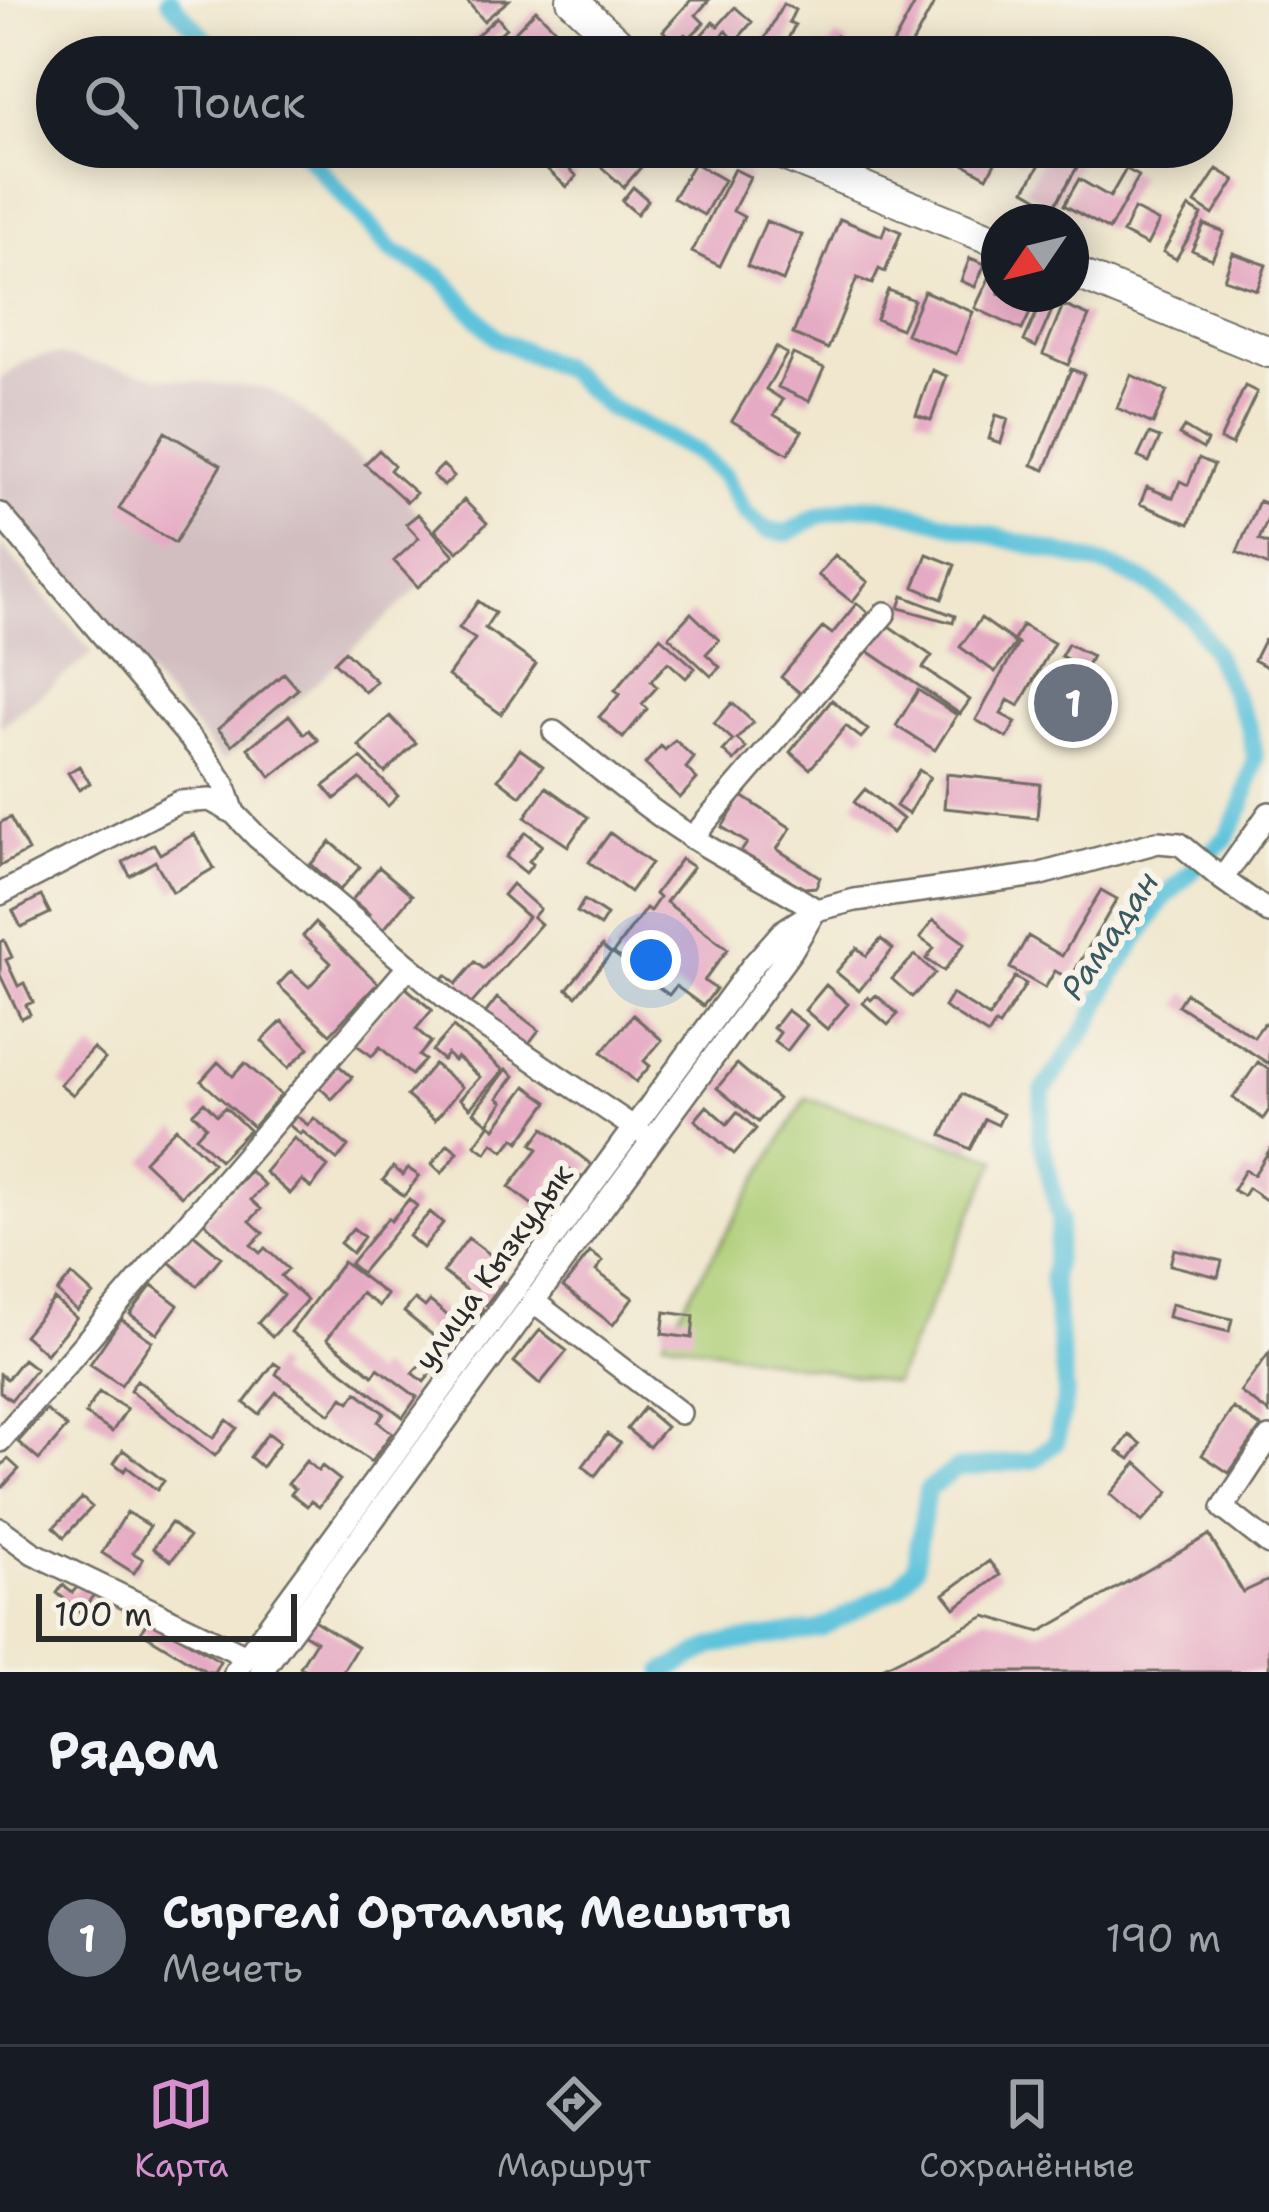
<!DOCTYPE html>
<html lang="ru">
<head>
<meta charset="utf-8">
<style>
	:root { --surface:#171b24; --page:#242831; --text:#f1f3f6; --muted:#9ea1a6; --line:#363941; --accent:#d690ce }
	body { margin:0; font-family:"Shantell Sans",sans-serif; background:var(--page); color:var(--text) }
	.compass { position:absolute; left:981px; top:204px; width:108px; height:108px; border-radius:50%; background:var(--surface); box-shadow:0 6px 30px #0003; rotate:235deg }
	.scale { position:absolute; left:36px; bottom:30px; width:261px; box-sizing:border-box; padding-left:12px; border:6px solid #2b2b2b; border-top:0; font-size:33px; line-height:42px; white-space:nowrap; color:#2b2b2b; -webkit-text-stroke:9px #f7f3e8; paint-order:stroke }
	.you { position:absolute; left:651px; top:960px; width:42px; height:42px; margin:-30px; border:9px solid #fff; border-radius:50%; background:#1a73e8; box-shadow:0 0 0 18px #1a73e833 }
	.badge { display:grid; place-items:center; width:78px; height:78px; border-radius:50%; background:var(--accent); color:#fff; font-size:39px; font-weight:700 }
	.pin { position:absolute; translate:-50% -50%; border:6px solid #fff; box-shadow:0 3px 12px #0006 }
	.list { margin:0; padding:0; list-style:none }
	h2 { display:flex; justify-content:space-between; align-items:center; height:156px; margin:0; padding:0 48px; font-size:51px }
	h2 small { font-size:39px; font-weight:400; color:var(--muted) }
	.list li { display:grid; grid-template-columns:78px 1fr auto; gap:36px; align-items:center; box-sizing:border-box; height:216px; padding:0 48px; border-top:3px solid var(--line) }
	.list b { display:block; font-size:45px; white-space:nowrap }
	.list p { margin:0; font-size:39px; white-space:nowrap; color:var(--muted) }
	.list em { font-size:39px; font-style:normal; color:var(--muted) }
	.icon { flex:none; width:66px; height:66px; fill:none; stroke:currentColor; stroke-width:2; stroke-linecap:round; stroke-linejoin:round }
	.map { position:relative; flex:none; width:1269px; height:1672px; overflow:hidden }
	.search { position:absolute; background:var(--surface); box-shadow:0 6px 30px #0003; left:36px; right:36px; top:36px; height:132px; display:flex; align-items:center; gap:30px; box-sizing:border-box; padding:0 42px; border-radius:66px; color:var(--muted); font-size:45px }
	.sheet { height:372px; background:var(--surface) }
	nav { display:flex; justify-content:space-around; align-items:center; box-sizing:border-box; height:168px; border-top:3px solid var(--line); background:var(--surface); font-size:33px; color:var(--muted) }
	nav a { display:grid; justify-items:center; gap:6px }
	nav .on { color:var(--accent) }
	.map>svg:first-child { display:block }
</style>
</head>
<body>
<div class="map">
<svg width="1269" height="1672" viewBox="0 0 1269 1672">
	<rect width="100%" height="100%" fill="#f7f3e8"/>
	<filter id="ink" filterUnits="userSpaceOnUse"><feTurbulence type="fractalNoise" baseFrequency=".00833" numOctaves="2"/><feDisplacementMap in="SourceGraphic" scale="24" xChannelSelector="R" yChannelSelector="G"/><feConvolveMatrix kernelMatrix="1 2 1 2 8 2 1 2 1" color-interpolation-filters="sRGB"/></filter>
	<filter id="wash" filterUnits="userSpaceOnUse"><feTurbulence type="fractalNoise" baseFrequency=".004" numOctaves="4" result="noise"/><feDisplacementMap in="SourceGraphic" scale="48" xChannelSelector="R" yChannelSelector="G"/><feGaussianBlur stdDeviation="2.7" result="paint"/><feColorMatrix in="noise" values="0 0 0 0 0 0 0 0 0 0 0 0 0 0 0 0 0 1.4 0 .05"/><feComposite in="paint" operator="in"/></filter>
	<g filter="url(#wash)">
		<rect width="100%" height="100%" fill="#f0e7ce"/>
		<!-- industrial -->
		<path fill="#d2bec1" d="M 59,355 L 163,378 L 269,389 L 294,404 L 365,464 L 407,502 L 456,554 L 259,735 L 222,760 L 0,503 L 0,379 L 24,362 L 41,356 Z
			M 0,543 L 93,653 L 0,727 Z"/>
		<!-- green -->
		<path fill="#adce76" stroke="#6c7c50" stroke-width="3" d="M 806,1098 L 997,1159 L 894,1383 L 663,1340 Z"/>
		<g fill="none" stroke-linecap="round" stroke-linejoin="round">
			<!-- canal -->
			<path stroke="#5dc3db" stroke-width="18" d="M 169,0 L 222,57
				M 300,147 L 392,251 L 441,277 L 497,339 L 566,370 L 606,406 L 696,452 L 724,476 L 745,513 L 766,530 L 787,533 L 818,516 L 856,506 L 885,507 L 1113,567 L 1151,585 L 1190,616 L 1210,645 L 1249,727 L 1255,758 L 1242,807 L 1227,837 L 1163,899 L 1112,976 L 1092,1020 L 1043,1091 L 1040,1134 L 1060,1220 L 1052,1277 L 1066,1394 L 1056,1442 L 1034,1460 L 956,1469 L 927,1490 L 915,1567 L 899,1587 L 820,1629 L 715,1645 L 664,1672"/>
		</g>
		<g id="blocks">
			<!-- building -->
			<path fill="#e6abc4" d="M 466,0 L 509,0 L 484,21 Z
				M 691,0 L 709,0 L 696,15 L 704,23 L 689,38 L 685,34 L 676,43 L 663,31 Z
				M 917,0 L 936,0 L 905,57 L 886,57 Z
				M 783,4 L 795,10 L 789,22 L 795,25 L 781,53 L 788,57 L 755,57 Z
				M 735,7 L 752,22 L 736,41 L 726,31 L 703,57 L 687,57 L 684,54 L 713,22 L 718,26 Z
				M 536,10 L 558,32 L 552,39 L 560,47 L 550,57 L 529,57 L 509,38 Z
				M 497,17 L 506,28 L 483,49 L 488,55 L 453,57 Z
				M 836,36 L 848,43 L 840,57 L 814,57 L 821,46 L 827,50 Z
				M 530,147 L 545,147 L 577,176 L 567,187 L 527,151 Z
				M 611,147 L 632,147 L 647,160 L 624,187 L 597,163 Z
				M 950,147 L 963,147 L 957,162 L 946,157 Z
				M 973,147 L 993,147 L 988,157 L 996,161 L 987,177 L 964,164 Z
				M 1013,147 L 1032,147 L 1023,163 L 1008,155 Z
				M 1050,147 L 1079,164 L 1054,207 L 1025,190 Z
				M 694,163 L 724,180 L 704,215 L 673,198 Z
				M 734,169 L 750,177 L 733,211 L 744,217 L 720,266 L 692,252 Z
				M 1126,169 L 1139,176 L 1109,230 L 1064,205 L 1079,179 L 1110,197 Z
				M 1217,169 L 1235,180 L 1213,215 L 1195,203 Z
				M 633,187 L 648,200 L 637,214 L 622,201 Z
				M 1189,207 L 1202,215 L 1176,259 L 1163,252 Z
				M 1134,209 L 1159,222 L 1147,245 L 1123,233 Z
				M 840,219 L 882,236 L 886,225 L 901,232 L 885,272 L 879,269 L 872,284 L 857,278 L 828,349 L 793,334 Z
				M 766,221 L 802,235 L 783,281 L 747,266 Z
				M 1204,224 L 1224,232 L 1212,259 L 1192,250 Z
				M 1233,253 L 1266,265 L 1257,290 L 1224,279 Z
				M 970,258 L 985,264 L 975,287 L 961,281 Z
				M 990,276 L 999,280 L 999,294 L 1029,294 L 1037,298 L 1022,330 L 975,308 Z
				M 888,290 L 914,300 L 901,329 L 876,319 Z
				M 924,291 L 973,312 L 956,354 L 906,334 Z
				M 1044,296 L 1056,301 L 1036,347 L 1024,341 Z
				M 1063,305 L 1089,316 L 1068,365 L 1043,354 Z
				M 776,347 L 787,354 L 766,389 L 783,400 L 774,415 L 802,431 L 788,454 L 732,421 Z
				M 793,354 L 824,368 L 809,401 L 778,387 Z
				M 1071,369 L 1084,374 L 1045,470 L 1032,465 Z
				M 932,370 L 947,376 L 931,420 L 916,415 Z
				M 1131,375 L 1167,391 L 1153,424 L 1117,408 Z
				M 1245,386 L 1257,392 L 1232,445 L 1220,440 Z
				M 996,415 L 1008,419 L 1001,443 L 989,439 Z
				M 1184,427 L 1207,441 L 1203,449 L 1179,435 Z
				M 165,432 L 221,465 L 175,543 L 119,509 Z
				M 1149,434 L 1160,438 L 1149,462 L 1138,457 Z
				M 379,450 L 394,465 L 390,470 L 416,493 L 407,502 L 365,464 Z
				M 1199,458 L 1214,465 L 1189,524 L 1140,504 L 1147,487 L 1173,498 L 1180,481 L 1188,485 Z
				M 443,465 L 454,476 L 444,486 L 433,475 Z
				M 464,500 L 487,523 L 458,552 L 435,530 Z
				M 1259,501 L 1269,505 L 1269,516 L 1259,540 L 1269,544 L 1269,566 L 1237,552 Z
				M 418,514 L 454,555 L 418,587 L 394,561 L 419,538 L 406,524 Z
				M 927,554 L 955,565 L 942,599 L 914,587 Z
				M 835,555 L 868,582 L 852,602 L 818,575 Z
				M 903,596 L 955,616 L 953,623 L 899,608 Z
				M 478,601 L 495,613 L 485,628 L 536,664 L 501,714 L 448,676 L 475,639 L 459,628 Z
				M 857,603 L 868,613 L 801,694 L 781,677 L 823,627 L 832,634 Z
				M 691,613 L 719,640 L 706,654 L 720,667 L 711,676 L 669,637 Z
				M 981,618 L 1016,643 L 995,672 L 960,647 Z
				M 886,624 L 932,656 L 923,668 L 970,700 L 960,714 L 868,651 Z
				M 1022,625 L 1054,643 L 1019,706 L 1008,700 L 1001,714 L 1016,722 L 1007,738 L 976,720 L 1018,644 L 1013,642 Z
				M 660,637 L 695,668 L 686,678 L 668,662 L 651,681 L 657,687 L 642,704 L 647,709 L 623,738 L 599,717 L 620,694 L 615,690 Z
				M 1264,640 L 1269,643 L 1269,668 L 1254,660 Z
				M 1068,644 L 1092,656 L 1085,669 L 1061,656 Z
				M 345,651 L 376,681 L 365,692 L 334,662 Z
				M 1061,669 L 1108,695 L 1086,737 L 1038,712 Z
				M 284,673 L 298,689 L 232,745 L 218,729 Z
				M 918,690 L 957,715 L 935,750 L 896,726 Z
				M 832,700 L 868,730 L 861,738 L 846,726 L 810,769 L 790,752 Z
				M 732,703 L 753,722 L 737,739 L 746,748 L 734,761 L 723,751 L 733,740 L 714,723 Z
				M 289,715 L 304,734 L 309,730 L 318,740 L 271,777 L 248,748 Z
				M 390,716 L 416,743 L 385,773 L 359,746 Z
				M 675,740 L 694,758 L 686,768 L 697,779 L 680,798 L 645,764 L 661,746 L 665,750 Z
				M 520,749 L 543,766 L 520,796 L 498,779 Z
				M 361,758 L 398,796 L 388,806 L 360,779 L 335,799 L 324,786 Z
				M 79,766 L 90,783 L 79,790 L 68,773 Z
				M 919,770 L 930,777 L 908,814 L 896,806 Z
				M 947,774 L 1040,784 L 1037,818 L 944,808 Z
				M 546,787 L 588,817 L 568,846 L 525,817 Z
				M 865,789 L 903,819 L 892,833 L 854,802 Z
				M 742,796 L 791,828 L 777,849 L 820,877 L 816,887 L 804,888 L 741,852 L 747,843 L 722,827 Z
				M 10,817 L 28,851 L 0,866 L 0,823 Z
				M 526,832 L 542,845 L 529,861 L 533,864 L 526,873 L 506,857 Z
				M 610,833 L 651,863 L 630,892 L 589,862 Z
				M 194,834 L 214,868 L 173,892 L 155,861 L 130,876 L 123,862 L 154,844 L 160,854 Z
				M 331,842 L 360,867 L 340,890 L 311,864 Z
				M 681,859 L 693,867 L 666,902 L 728,949 L 704,981 L 716,989 L 703,1006 L 676,986 L 669,995 L 613,953 L 646,908 L 650,911 L 659,898 L 655,894 Z
				M 379,867 L 412,895 L 379,935 L 363,921 L 369,914 L 352,900 Z
				M 512,884 L 540,909 L 533,917 L 541,924 L 467,1009 L 438,984 L 446,975 L 456,984 L 475,962 L 484,969 L 528,917 L 503,895 Z
				M 1101,890 L 1117,899 L 1070,979 L 1055,971 L 1045,988 L 1010,968 L 1028,936 L 1062,956 Z
				M 41,896 L 50,913 L 21,927 L 13,911 Z
				M 584,900 L 607,915 L 600,926 L 577,912 Z
				M 933,920 L 965,943 L 944,971 L 926,959 L 934,948 L 920,938 Z
				M 315,923 L 378,983 L 330,1034 L 278,985 L 291,971 L 309,987 L 331,963 L 303,936 Z
				M 881,939 L 893,949 L 859,991 L 836,972 L 857,948 L 866,956 Z
				M 4,940 L 12,957 L 6,960 L 18,986 L 24,983 L 33,1002 L 26,1005 L 30,1014 L 21,1018 L 0,975 L 0,942 Z
				M 602,946 L 611,954 L 576,996 L 567,989 Z
				M 915,955 L 935,973 L 912,997 L 892,979 Z
				M 1015,977 L 1026,984 L 999,1026 L 995,1024 L 988,1035 L 944,1007 L 952,994 L 989,1017 Z
				M 826,985 L 848,1004 L 827,1029 L 805,1010 Z
				M 405,987 L 432,1010 L 416,1029 L 431,1042 L 419,1056 L 425,1060 L 411,1075 L 380,1047 L 372,1056 L 355,1044 Z
				M 1186,993 L 1254,1037 L 1264,1023 L 1269,1026 L 1269,1064 L 1178,1005 Z
				M 876,995 L 898,1014 L 888,1025 L 863,1003 L 868,997 L 871,1000 Z
				M 497,998 L 539,1030 L 523,1051 L 481,1019 Z
				M 787,1010 L 807,1025 L 787,1051 L 774,1041 L 780,1033 L 773,1028 Z
				M 633,1015 L 662,1040 L 644,1061 L 650,1066 L 636,1082 L 602,1052 Z
				M 282,1021 L 309,1048 L 288,1068 L 262,1041 Z
				M 453,1027 L 503,1070 L 470,1108 L 460,1099 L 480,1077 L 457,1057 L 454,1061 L 447,1054 L 443,1060 L 432,1051 Z
				M 93,1048 L 105,1059 L 73,1095 L 60,1084 Z
				M 218,1062 L 233,1076 L 245,1063 L 281,1095 L 253,1127 L 201,1081 Z
				M 1258,1062 L 1269,1070 L 1269,1110 L 1263,1119 L 1233,1098 Z
				M 434,1064 L 462,1087 L 435,1120 L 407,1096 Z
				M 737,1064 L 778,1099 L 758,1122 L 717,1088 Z
				M 338,1065 L 352,1077 L 332,1099 L 319,1087 Z
				M 506,1069 L 514,1076 L 498,1098 L 503,1102 L 488,1123 L 474,1112 Z
				M 526,1086 L 548,1102 L 519,1142 L 514,1138 L 504,1151 L 493,1143 L 486,1153 L 475,1145 L 490,1124 L 495,1128 Z
				M 962,1094 L 1003,1114 L 998,1125 L 985,1119 L 970,1149 L 942,1135 Z
				M 204,1102 L 217,1115 L 225,1107 L 249,1130 L 220,1160 L 196,1137 L 206,1126 L 193,1113 Z
				M 707,1106 L 727,1124 L 737,1112 L 756,1129 L 734,1154 L 695,1120 Z
				M 296,1116 L 308,1125 L 314,1118 L 348,1146 L 337,1160 L 302,1131 L 300,1134 L 289,1125 Z
				M 176,1128 L 213,1163 L 181,1196 L 144,1161 Z
				M 544,1128 L 592,1165 L 582,1178 L 564,1165 L 550,1184 L 565,1194 L 548,1217 L 509,1187 L 538,1149 L 532,1144 Z
				M 294,1138 L 328,1167 L 311,1188 L 302,1180 L 290,1194 L 265,1172 Z
				M 448,1144 L 458,1152 L 442,1173 L 432,1164 Z
				M 1269,1151 L 1269,1202 L 1248,1188 L 1243,1196 L 1233,1190 L 1245,1170 L 1254,1175 Z
				M 393,1167 L 403,1175 L 408,1168 L 419,1176 L 404,1196 L 383,1180 Z
				M 250,1171 L 265,1185 L 251,1200 L 261,1209 L 250,1221 L 263,1233 L 251,1245 L 260,1253 L 265,1248 L 288,1269 L 281,1276 L 307,1300 L 272,1337 L 258,1323 L 283,1295 L 203,1221 Z
				M 409,1199 L 417,1206 L 361,1273 L 350,1264 L 388,1218 L 391,1221 Z
				M 430,1212 L 443,1223 L 423,1248 L 409,1236 Z
				M 353,1228 L 364,1237 L 352,1253 L 340,1243 Z
				M 192,1233 L 221,1257 L 197,1286 L 168,1261 Z
				M 468,1238 L 499,1261 L 490,1273 L 503,1282 L 486,1305 L 443,1272 Z
				M 1174,1249 L 1222,1261 L 1218,1277 L 1170,1265 Z
				M 590,1252 L 603,1261 L 596,1271 L 633,1298 L 613,1325 L 563,1287 Z
				M 343,1262 L 387,1295 L 379,1306 L 361,1293 L 327,1339 L 373,1375 L 378,1368 L 417,1397 L 403,1417 L 291,1332 Z
				M 72,1275 L 93,1294 L 77,1311 L 57,1292 Z
				M 152,1285 L 178,1305 L 157,1334 L 130,1314 Z
				M 54,1299 L 76,1318 L 46,1354 L 24,1335 Z
				M 415,1299 L 425,1307 L 430,1301 L 454,1321 L 472,1300 L 484,1310 L 424,1382 L 413,1373 L 440,1341 L 404,1312 Z
				M 1171,1304 L 1232,1319 L 1229,1332 L 1168,1317 Z
				M 665,1312 L 694,1316 L 692,1338 L 662,1334 Z
				M 121,1319 L 152,1341 L 121,1385 L 90,1364 Z
				M 540,1330 L 567,1351 L 540,1384 L 514,1362 Z
				M 1269,1353 L 1269,1413 L 1240,1392 Z
				M 23,1359 L 36,1369 L 11,1400 L 0,1392 L 0,1374 L 7,1379 Z
				M 274,1363 L 280,1367 L 276,1374 L 330,1414 L 343,1397 L 350,1402 L 357,1392 L 384,1413 L 378,1422 L 392,1433 L 371,1462 L 276,1392 L 259,1414 L 244,1403 Z
				M 137,1380 L 213,1438 L 227,1420 L 237,1428 L 215,1456 L 130,1390 Z
				M 99,1392 L 127,1409 L 112,1432 L 85,1414 Z
				M 644,1408 L 666,1427 L 649,1447 L 627,1429 Z
				M 1233,1408 L 1261,1427 L 1229,1473 L 1202,1455 Z
				M 46,1410 L 67,1427 L 39,1460 L 18,1442 Z
				M 268,1433 L 280,1442 L 262,1467 L 250,1457 Z
				M 607,1434 L 620,1443 L 595,1476 L 583,1466 Z
				M 1129,1435 L 1141,1444 L 1130,1459 L 1118,1451 Z
				M 123,1450 L 164,1481 L 157,1490 L 127,1467 L 124,1471 L 114,1463 Z
				M 8,1459 L 19,1469 L 0,1490 L 0,1467 Z
				M 306,1461 L 318,1471 L 322,1466 L 340,1480 L 319,1507 L 311,1501 L 307,1506 L 291,1494 L 295,1489 L 288,1484 Z
				M 1137,1463 L 1169,1492 L 1142,1522 L 1110,1494 Z
				M 82,1498 L 92,1507 L 64,1537 L 54,1527 Z
				M 127,1512 L 150,1526 L 133,1553 L 143,1559 L 134,1573 L 102,1553 Z
				M 171,1523 L 189,1537 L 171,1561 L 153,1548 Z
				M 1209,1535 L 1243,1592 L 1269,1580 L 1269,1672 L 874,1672 L 986,1616 L 1040,1632 Z
				M 989,1561 L 1000,1575 L 955,1608 L 944,1594 Z
				M 80,1584 L 94,1595 L 80,1612 L 57,1593 L 63,1585 L 72,1593 Z
				M 149,1618 L 220,1661 L 214,1672 L 207,1672 L 141,1632 Z
				M 312,1619 L 357,1647 L 342,1672 L 309,1672 L 300,1667 L 316,1641 L 303,1633 Z"/>
		</g>
	</g>
	<g filter="url(#ink)">
		<use href="#blocks" fill-opacity="0" stroke="#706d64" stroke-width="3"/>
		<g fill="none" stroke-linecap="round" stroke-linejoin="round">
			<defs>
				<path id="street" d="M 0,514 L 205,756 L 224,784 L 234,813
					M 554,732 C 598,767 640,804 687,834 C 729,862 774,882 816,910
					M 692,838 L 885,613
					M 1222,879 L 1269,813
					M 0,894 L 179,802 L 210,800 L 234,813 L 257,837 L 464,1013 L 642,1133
					M 533,1301 L 680,1413
					M 1269,1438 L 1223,1508 L 1269,1544
					M 0,1441 L 409,966
					M 0,1529 L 33,1553 L 246,1656
					M 235,1672 L 753,965 L 783,931 L 816,910 L 855,900 L 1037,875 L 1158,842 L 1180,844 L 1222,879 L 1269,912
					M 261,1672 L 792,950 L 812,916"/>
				<path id="secondary" d="M 572,0 L 633,57
					M 764,147 L 999,242
					M 1071,271 L 1269,352"/>
			</defs>
			<!-- street casing -->
			<use href="#street" stroke="#706d64" stroke-width="26"/>
			<!-- secondary casing -->
			<use href="#secondary" stroke="#706d64" stroke-width="34"/>
			<!-- street -->
			<use href="#street" stroke="#fff" stroke-width="21"/>
			<!-- secondary -->
			<use href="#secondary" stroke="#fff" stroke-width="30"/>
		</g>
	</g>
	<g text-anchor="middle" stroke-width="12" stroke-linejoin="round" paint-order="stroke">
		<!-- street labels -->
		<g font-size="30" fill="#2b2b2b" stroke="#f7f3e8">
			<text transform="translate(494 1267) rotate(-54)" y="10">улица Кызкудык</text>
		</g>
		<!-- water labels -->
		<g font-size="33" font-style="italic" fill="#3a5960" stroke="#f7f3e8">
			<text transform="translate(1109 935) rotate(-56)" y="12">Рамадан</text>
		</g>
	</g>
</svg>
<svg class="compass" viewBox="-18 -18 36 36"><path d="M0-13l5 13h-10z" fill="#e53935"/><path d="M0 13l5-13h-10z" fill="#9ea1a6"/></svg>
<div class="scale">100 m</div>
<div class="you"></div>
<div class="pin badge" style="left:1073px;top:703px;background:#6b7280">1</div>
<div class="search"><svg class="icon" aria-label="search" viewBox="0 0 24 24"><circle cx="10" cy="10" r="6"/><path d="M15 15l6 6"/></svg>Поиск</div>
</div>
<section class="sheet">
<h2>Рядом<small></small></h2>
<ul class="list">
<li><span class="badge" style="background:#6b7280">1</span><div><b>Сыргелі Орталық Мешыты</b><p>Мечеть</p></div><em>190 m</em></li>
</ul>
</section>
<nav>
<a class="on"><svg class="icon" aria-label="map" viewBox="0 0 24 24"><path d="M3 6l6-2 6 2 6-2v14l-6 2-6-2-6 2zM9 4v14M15 6v14"/></svg>Карта</a>
<a><svg class="icon" aria-label="directions" viewBox="0 0 24 24"><path d="M12 3l9 9-9 9-9-9zM9 14v-3h6M13 9l2 2-2 2"/></svg>Маршрут</a>
<a><svg class="icon" aria-label="saved" viewBox="0 0 24 24"><path d="M7 4h10v16l-5-4-5 4z"/></svg>Сохранённые</a>
</nav>
</body>
</html>
